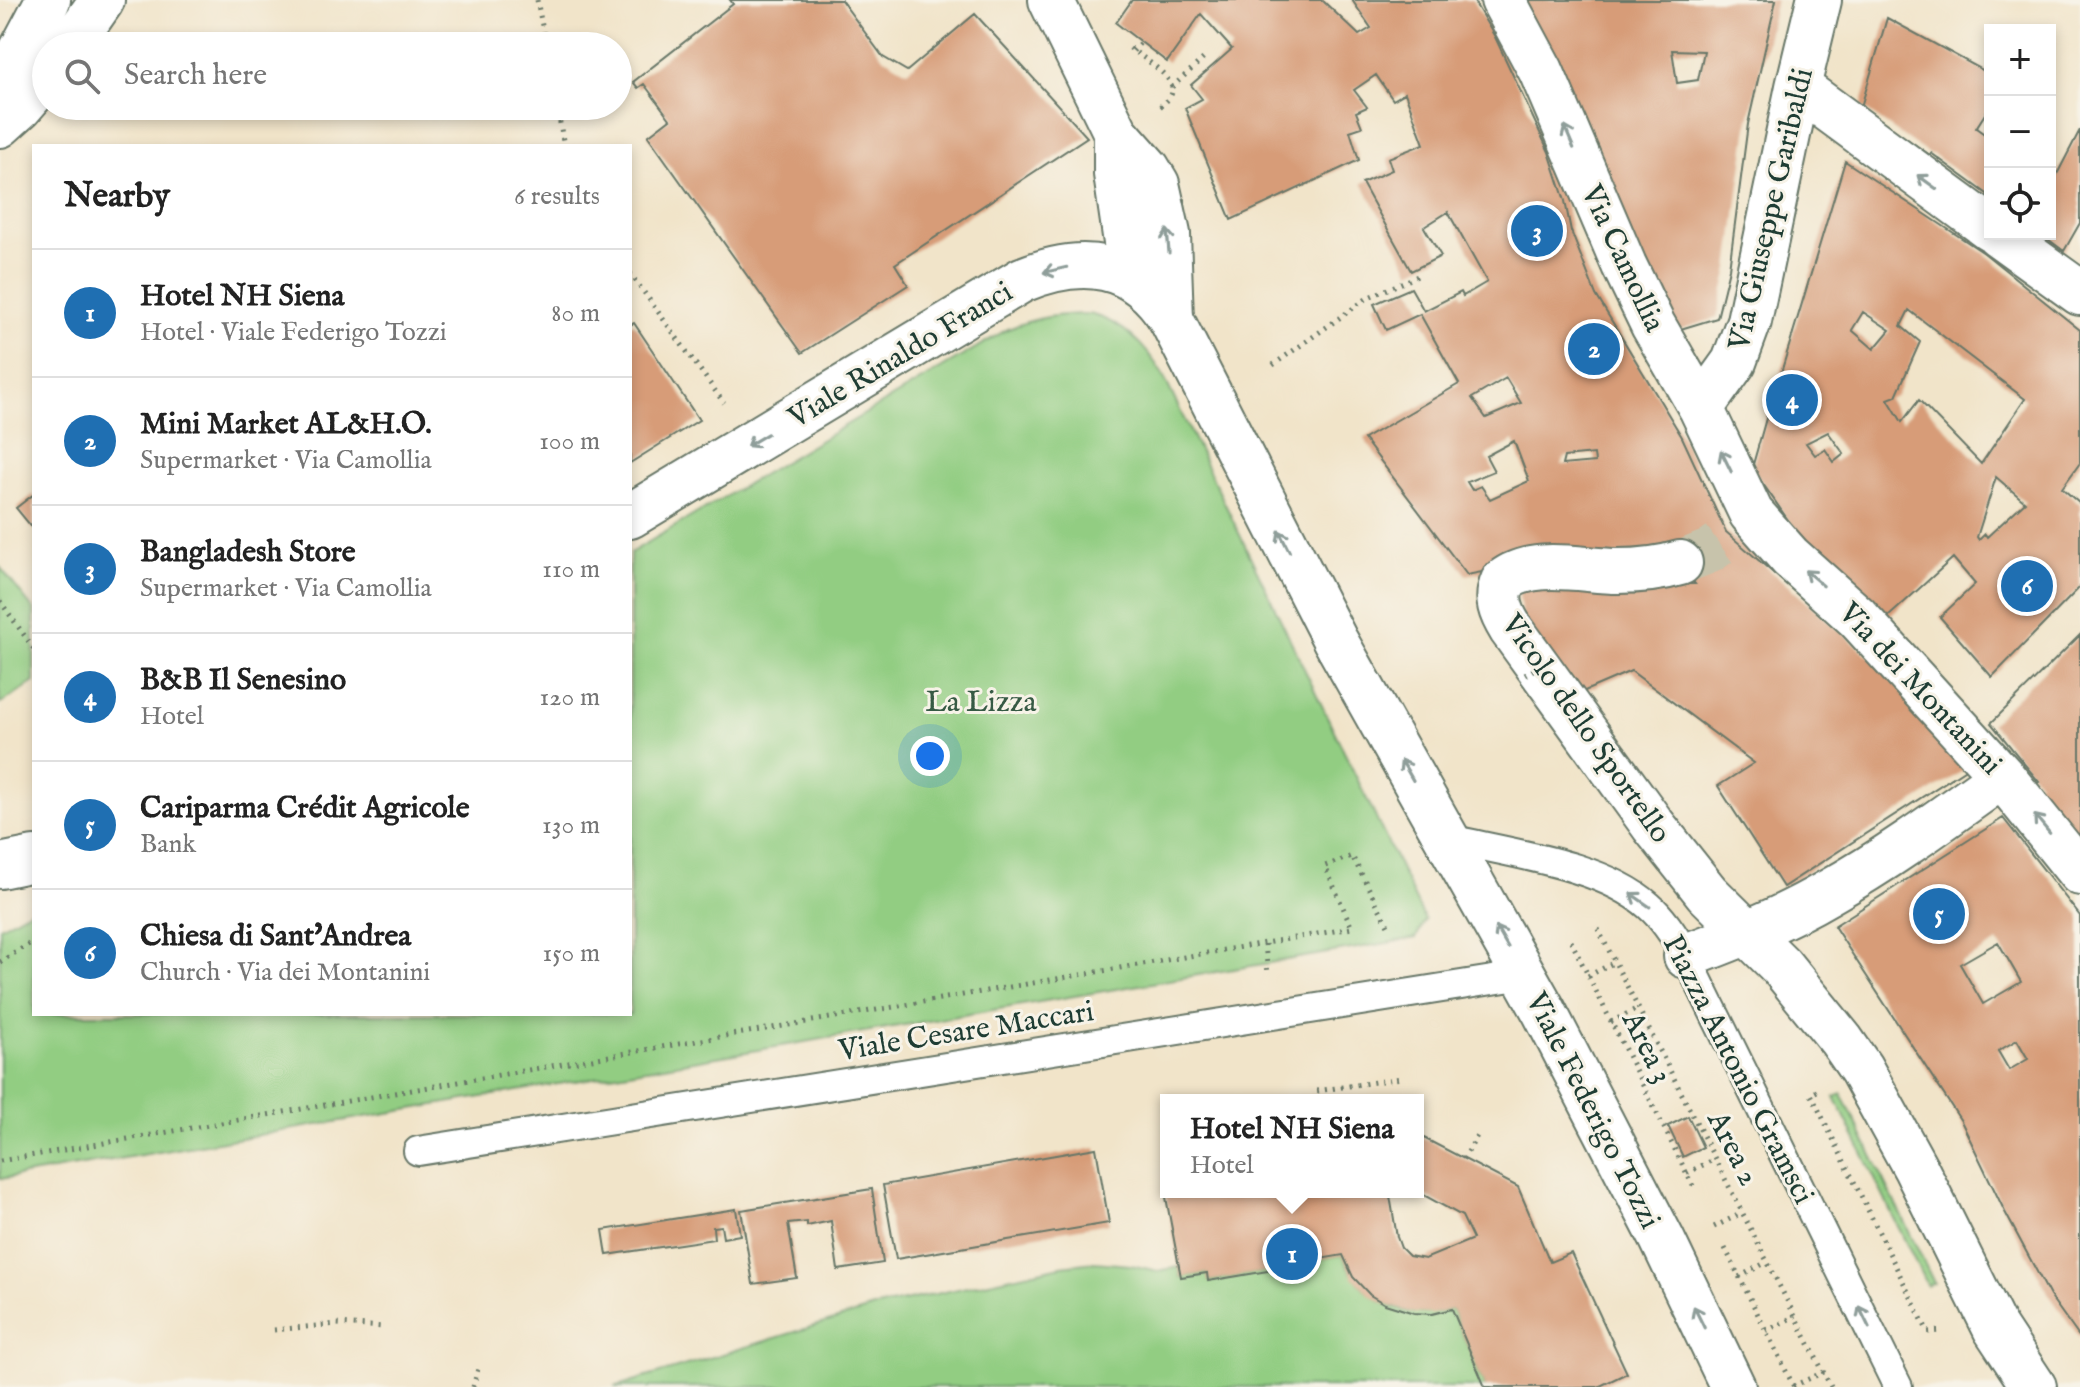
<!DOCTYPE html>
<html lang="en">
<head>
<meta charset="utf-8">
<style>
	:root { --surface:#fff; --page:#f2f2f2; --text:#222; --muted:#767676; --line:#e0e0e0; --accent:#1f6fb2 }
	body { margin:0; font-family:"IM FELL English",serif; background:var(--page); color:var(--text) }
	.controls { position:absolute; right:24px; top:24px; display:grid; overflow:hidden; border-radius:0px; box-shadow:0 4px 12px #0003 }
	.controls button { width:72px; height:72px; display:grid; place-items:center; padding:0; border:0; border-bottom:2px solid var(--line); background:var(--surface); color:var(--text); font:40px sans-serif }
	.you { position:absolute; left:930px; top:756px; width:28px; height:28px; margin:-20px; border:6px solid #fff; border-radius:50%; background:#1a73e8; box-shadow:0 0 0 12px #1a73e833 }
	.badge { display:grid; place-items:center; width:52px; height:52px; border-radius:50%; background:var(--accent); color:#fff; font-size:26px; font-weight:700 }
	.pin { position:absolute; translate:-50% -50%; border:4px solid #fff; box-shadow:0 2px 8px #0006 }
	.popup { position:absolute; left:1160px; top:1094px; width:264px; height:104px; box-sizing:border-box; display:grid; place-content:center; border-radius:0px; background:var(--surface); filter:drop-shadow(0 2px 6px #0005); font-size:26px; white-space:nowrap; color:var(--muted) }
	.popup b { font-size:30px; color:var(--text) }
	.popup::after { content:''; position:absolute; left:50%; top:100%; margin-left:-16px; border:16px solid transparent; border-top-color:var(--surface) }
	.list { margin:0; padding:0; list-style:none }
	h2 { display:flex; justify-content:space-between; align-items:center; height:104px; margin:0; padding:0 32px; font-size:34px }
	h2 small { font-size:26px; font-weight:400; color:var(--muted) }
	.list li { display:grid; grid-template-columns:52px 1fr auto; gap:24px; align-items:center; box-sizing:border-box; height:128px; padding:0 32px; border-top:2px solid var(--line) }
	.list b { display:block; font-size:30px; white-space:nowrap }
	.list p { margin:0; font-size:26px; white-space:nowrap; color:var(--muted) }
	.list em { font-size:26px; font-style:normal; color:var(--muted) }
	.icon { flex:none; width:44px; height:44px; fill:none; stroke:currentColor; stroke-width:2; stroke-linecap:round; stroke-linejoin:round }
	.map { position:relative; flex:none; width:2080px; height:1387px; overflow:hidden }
	.search { position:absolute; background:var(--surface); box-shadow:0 4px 12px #0003; left:32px; top:32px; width:600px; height:88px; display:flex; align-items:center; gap:20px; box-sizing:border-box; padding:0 28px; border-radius:44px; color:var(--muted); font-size:30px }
	.panel { position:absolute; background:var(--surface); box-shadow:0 4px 12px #0003; left:32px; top:144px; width:600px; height:872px; border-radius:0px }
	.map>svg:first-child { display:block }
</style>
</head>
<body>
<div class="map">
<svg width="2080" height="1387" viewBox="0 0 2080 1387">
	<rect width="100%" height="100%" fill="#f7f3e8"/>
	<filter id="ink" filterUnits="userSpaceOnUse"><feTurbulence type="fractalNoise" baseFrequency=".0125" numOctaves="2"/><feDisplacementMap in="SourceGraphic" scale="16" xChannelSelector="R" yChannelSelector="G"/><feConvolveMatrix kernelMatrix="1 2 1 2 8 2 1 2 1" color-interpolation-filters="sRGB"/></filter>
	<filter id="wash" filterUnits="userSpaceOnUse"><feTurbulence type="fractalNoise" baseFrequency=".006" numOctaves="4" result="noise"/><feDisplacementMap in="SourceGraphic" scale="32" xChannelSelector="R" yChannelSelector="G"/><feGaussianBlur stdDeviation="1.8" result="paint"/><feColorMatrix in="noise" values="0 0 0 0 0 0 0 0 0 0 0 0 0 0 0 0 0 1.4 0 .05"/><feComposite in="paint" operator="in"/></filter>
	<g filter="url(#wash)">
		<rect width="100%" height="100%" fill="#f1e4c9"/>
		<!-- green -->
		<path fill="#92cd82" stroke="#58855b" stroke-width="2" d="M 1090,314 C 1124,323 1145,345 1163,375 L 1425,920 L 1416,938 L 0,1179 L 0,927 L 34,908 L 34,1014 L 630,1014 L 630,553 L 1008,329 C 1036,317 1060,314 1090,314 Z
			M 0,567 L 34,610 L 34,682 L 0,704 Z
			M 1842,1094 L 1934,1283 L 1927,1286 L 1835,1097 Z
			M 1343,1255 C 1358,1299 1407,1324 1452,1309 L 1485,1387 L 614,1387 L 877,1307 L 1061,1266 L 1094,1262 L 1131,1265 L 1158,1271 L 1179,1267 L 1181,1277 L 1207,1273 L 1209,1281 L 1285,1268 L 1285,1265 Z"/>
		<g id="blocks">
			<!-- building -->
			<path fill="#d79c78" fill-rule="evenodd" d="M 730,0 L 841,0 L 883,57 L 907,71 L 975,14 L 1087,137 L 895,264 L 908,285 L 802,353 L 648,136 L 670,119 L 644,84 L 638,88 L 633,82 L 733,4 Z
				M 1132,0 L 1322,0 L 1359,35 L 1371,28 L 1352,0 L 1473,0 L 1495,37 L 1549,152 L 1565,201 L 1571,231 L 1596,295 L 1682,437 L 1726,532 L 1877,663 L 1967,768 L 1783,887 L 1718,786 L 1754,763 L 1631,671 L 1580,693 L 1522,621 L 1518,585 L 1695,584 L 1674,556 L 1487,571 L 1467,575 L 1364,439 L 1459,384 L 1420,314 L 1386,330 L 1374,304 L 1411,288 L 1424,311 L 1461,292 L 1463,296 L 1487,282 L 1448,212 L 1424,227 L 1441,256 L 1411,271 L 1362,183 L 1392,170 L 1388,158 L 1424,144 L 1405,93 L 1393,100 L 1376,75 L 1354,90 L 1367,107 L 1356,112 L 1362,127 L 1350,131 L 1359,160 L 1231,220 L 1185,108 L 1202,99 L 1191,85 L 1232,49 L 1201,14 L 1167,62 L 1116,23 ZM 1506,378 L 1521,403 L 1486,418 L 1472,398 ZM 1514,441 L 1529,481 L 1490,499 L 1481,486 L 1472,490 L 1467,482 L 1494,471 L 1486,456 ZM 1594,454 L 1595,462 L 1562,465 L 1564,457 Z
				M 1518,0 L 1776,0 L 1748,124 L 1729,269 L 1717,318 L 1674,331 ZM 1672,50 L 1704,51 L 1698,80 L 1677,83 Z
				M 1887,18 L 1990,74 L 1990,106 L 1976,128 L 1990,138 L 1990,196 L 1931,153 L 1930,155 L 1861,107 Z
				M 2080,130 L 2080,223 L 2064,251 L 2041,234 L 2050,234 L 2050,180 L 2053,182 Z
				M 1845,161 L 1984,253 L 2080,330 L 2080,463 L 2062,488 L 2080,504 L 2080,587 L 1992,677 L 1940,617 L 1975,584 L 1953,558 L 1888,617 L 1806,546 L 1752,468 L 1778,376 L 1780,376 ZM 1909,310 L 2025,399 L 1981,464 L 1919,400 L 1902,422 L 1888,399 L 1896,396 L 1920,342 L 1901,326 ZM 1863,312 L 1890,330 L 1874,349 L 1852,330 ZM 1828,432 L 1844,454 L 1834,462 L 1825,449 L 1815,455 L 1806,443 ZM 1996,477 L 2025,502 L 1987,537 L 1985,534 L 1979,540 L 1977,537 Z
				M 634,323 L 699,420 L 630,463 L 630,325 Z
				M 34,494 L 34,530 L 16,508 Z
				M 2080,635 L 2080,841 L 2033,785 L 2039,782 L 1991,723 Z
				M 2003,818 L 2080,916 L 2080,1338 L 2050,1296 L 2005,1212 L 1961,1121 L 1834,926 ZM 1998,942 L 2021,982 L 1983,1004 L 1960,964 ZM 2017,1040 L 2028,1059 L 2009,1070 L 1998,1051 Z
				M 1688,1116 L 1703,1147 L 1683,1157 L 1668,1126 Z
				M 1418,1135 L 1518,1187 L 1550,1262 L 1571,1253 L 1627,1373 L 1598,1387 L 1485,1387 L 1452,1309 L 1432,1314 L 1414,1313 L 1385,1304 L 1370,1295 L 1353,1277 L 1343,1255 L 1285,1265 L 1286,1268 L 1208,1281 L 1207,1273 L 1181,1277 L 1165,1192 L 1400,1192 L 1390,1196 L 1397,1237 L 1401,1248 L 1409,1256 L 1425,1259 L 1473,1239 L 1462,1216 L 1418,1192 Z
				M 1096,1148 L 1109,1223 L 896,1259 L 883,1185 Z
				M 872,1189 L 883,1263 L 838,1270 L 831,1221 L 807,1226 L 807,1222 L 788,1224 L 797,1278 L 753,1284 L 741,1210 Z
				M 736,1209 L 740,1235 L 723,1238 L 721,1226 L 713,1227 L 714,1239 L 607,1255 L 603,1230 Z"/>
		</g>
	</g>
	<g filter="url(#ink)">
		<use href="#blocks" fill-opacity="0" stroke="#687768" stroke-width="2"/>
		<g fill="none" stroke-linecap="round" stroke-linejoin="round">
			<!-- street-tunnel -->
			<path stroke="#c7c3ab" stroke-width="44" stroke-dasharray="44 22" stroke-linecap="butt" d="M 1680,563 L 1710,551 L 1731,536"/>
			<defs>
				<path id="lane" d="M 1446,838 C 1507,853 1602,864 1649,906 C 1665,920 1676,938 1686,956 L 1898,1387
					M 418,1151 L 1524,975"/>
				<path id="street" d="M 1051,0 L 1116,133 L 1148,169 L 1157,184 L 1168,234 L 1171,319
					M 1503,0 L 1541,71 L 1624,265 L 1653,325 L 1701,408 L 1751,513 L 1790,557 L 1857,617 L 2002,776 L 2080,873
					M 1798,87 L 1990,228
					M 1116,133 L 1116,174 L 1131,277
					M 1998,234 L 2080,293
					M 1701,408 L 1734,362 L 1749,321 L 1798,87 L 1819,0
					M 1680,563 C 1660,569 1640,571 1618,571 C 1583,571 1533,557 1503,581 C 1495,599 1501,613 1511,629 L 1653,825 L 1707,893 L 1781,966 L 1841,1040 L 1861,1069 L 1916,1169 L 1995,1328 L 2034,1387
					M 1686,956 C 1734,938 1783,919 1827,893 C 1888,859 1945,817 2002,776"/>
				<path id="secondary" d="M 70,46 L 102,0
					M 0,101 L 19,55 L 48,0
					M 0,125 L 20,107 L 46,77
					M 630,516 L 1022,280 C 1082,255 1135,261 1171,319 L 1335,640 L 1544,1011 L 1662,1239 L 1733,1387
					M 0,866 L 34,859"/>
			</defs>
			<!-- lane casing -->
			<use href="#lane" stroke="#687768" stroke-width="32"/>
			<!-- street casing -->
			<use href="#street" stroke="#687768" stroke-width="48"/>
			<!-- secondary casing -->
			<use href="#secondary" stroke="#687768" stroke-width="48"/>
			<!-- path -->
			<path stroke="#687768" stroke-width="5" stroke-dasharray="2 6" stroke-linecap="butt" d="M 537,0 L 546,46
				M 1130,48 C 1141,57 1179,78 1171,95 C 1169,100 1161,105 1158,109
				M 1133,51 L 1140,43
				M 1172,87 L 1204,58
				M 557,106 L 564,146
				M 630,273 L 724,403
				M 1273,365 L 1369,297 L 1420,275
				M 0,601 L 34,649
				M 1598,929 L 1831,1387
				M 1571,941 L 1693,1186
				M 1265,944 L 1268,974
				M 0,962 L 34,941
				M 1588,976 L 1615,962
				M 1611,1022 L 1638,1008
				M 1317,1091 L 1401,1078
				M 1817,1091 L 1811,1094 L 1928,1332 L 1942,1331
				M 1464,1159 L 1478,1134
				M 0,1161 L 1352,928 L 1325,866 L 1352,856 L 1390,929
				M 1687,1173 L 1715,1159
				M 1714,1227 L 1742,1213
				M 1725,1248 L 1794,1387
				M 1739,1277 L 1767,1262
				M 274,1330 L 337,1324 L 385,1327
				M 1766,1331 L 1795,1316
				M 1793,1386 L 1824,1372
				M 473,1387 L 479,1365"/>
			<!-- lane -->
			<use href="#lane" stroke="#fff" stroke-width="28"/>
			<!-- street -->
			<use href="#street" stroke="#fff" stroke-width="44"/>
			<!-- secondary -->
			<use href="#secondary" stroke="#fff" stroke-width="44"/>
			<!-- path-bridge -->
			<path stroke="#687768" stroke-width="5" stroke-dasharray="2 6" stroke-linecap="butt" d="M 1525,675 L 1551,659"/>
		</g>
		<!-- one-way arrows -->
		<defs><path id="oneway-shaft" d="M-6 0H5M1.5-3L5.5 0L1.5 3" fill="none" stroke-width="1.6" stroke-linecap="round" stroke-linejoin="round" transform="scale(2)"/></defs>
		<g stroke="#8f9e9a">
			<use href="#oneway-shaft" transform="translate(1569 137) rotate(-113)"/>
			<use href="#oneway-shaft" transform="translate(1927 182) rotate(-144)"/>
			<use href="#oneway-shaft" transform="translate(1168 241) rotate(-95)"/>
			<use href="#oneway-shaft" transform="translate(1055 270) rotate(167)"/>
			<use href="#oneway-shaft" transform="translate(757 440) rotate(149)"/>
			<use href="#oneway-shaft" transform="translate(1726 461) rotate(-116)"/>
			<use href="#oneway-shaft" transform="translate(1284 541) rotate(-117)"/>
			<use href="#oneway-shaft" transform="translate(1814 578) rotate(-140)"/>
			<use href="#oneway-shaft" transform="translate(1407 770) rotate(-120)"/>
			<use href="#oneway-shaft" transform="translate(2042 824) rotate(-130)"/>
			<use href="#oneway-shaft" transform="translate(1640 900) rotate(-145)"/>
			<use href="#oneway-shaft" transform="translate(1502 937) rotate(-120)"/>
			<use href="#oneway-shaft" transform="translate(1699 1317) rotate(-116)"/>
			<use href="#oneway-shaft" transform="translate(1864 1317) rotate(-116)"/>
		</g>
	</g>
	<g text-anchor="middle" stroke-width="6" stroke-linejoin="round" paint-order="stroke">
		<!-- street labels -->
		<g font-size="30" fill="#1f3d34" stroke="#f7f3e8">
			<text transform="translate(1770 209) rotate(-77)" y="10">Via Giuseppe Garibaldi</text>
			<text transform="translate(1624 258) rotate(65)" y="10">Via Camollia</text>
			<text transform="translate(900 354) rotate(-31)" y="10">Viale Rinaldo Franci</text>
			<text transform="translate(1921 688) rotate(47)" y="10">Via dei Montanini</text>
			<text transform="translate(1587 728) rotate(55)" y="10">Vicolo dello Sportello</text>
			<text transform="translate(966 1030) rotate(-9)" y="10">Viale Cesare Maccari</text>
			<text transform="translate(1648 1047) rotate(63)" y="10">Area 3</text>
			<text transform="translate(1739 1069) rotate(63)" y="10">Piazza Antonio Gramsci</text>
			<text transform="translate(1594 1110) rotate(63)" y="10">Viale Federigo Tozzi</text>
			<text transform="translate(1734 1148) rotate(63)" y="10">Area 2</text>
		</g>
		<!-- park labels -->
		<g font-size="30" fill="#365a44" stroke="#f7f3e8">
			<text x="981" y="711">La Lizza</text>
		</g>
	</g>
</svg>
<div class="controls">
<button>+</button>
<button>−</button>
<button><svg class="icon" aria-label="locate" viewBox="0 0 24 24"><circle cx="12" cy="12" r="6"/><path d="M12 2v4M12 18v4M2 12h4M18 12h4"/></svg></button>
</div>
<div class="you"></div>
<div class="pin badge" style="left:1292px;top:1254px">1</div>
<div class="popup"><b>Hotel NH Siena</b>Hotel</div>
<div class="pin badge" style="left:1594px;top:349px">2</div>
<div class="pin badge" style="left:1537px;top:231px">3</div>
<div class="pin badge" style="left:1792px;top:400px">4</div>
<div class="pin badge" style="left:1939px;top:914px">5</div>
<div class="pin badge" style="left:2027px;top:586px">6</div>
<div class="search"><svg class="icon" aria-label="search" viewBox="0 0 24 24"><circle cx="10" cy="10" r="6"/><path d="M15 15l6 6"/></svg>Search here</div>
<section class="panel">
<h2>Nearby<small>6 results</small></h2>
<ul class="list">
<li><span class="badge">1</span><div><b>Hotel NH Siena</b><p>Hotel · Viale Federigo Tozzi</p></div><em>80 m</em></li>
<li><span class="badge">2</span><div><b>Mini Market AL&amp;H.O.</b><p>Supermarket · Via Camollia</p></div><em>100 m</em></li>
<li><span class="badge">3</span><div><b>Bangladesh Store</b><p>Supermarket · Via Camollia</p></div><em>110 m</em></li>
<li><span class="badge">4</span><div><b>B&amp;B Il Senesino</b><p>Hotel</p></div><em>120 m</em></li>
<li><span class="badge">5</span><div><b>Cariparma Crédit Agricole</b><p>Bank</p></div><em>130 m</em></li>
<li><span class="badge">6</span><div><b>Chiesa di Sant'Andrea</b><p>Church · Via dei Montanini</p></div><em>150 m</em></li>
</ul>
</section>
</div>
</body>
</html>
